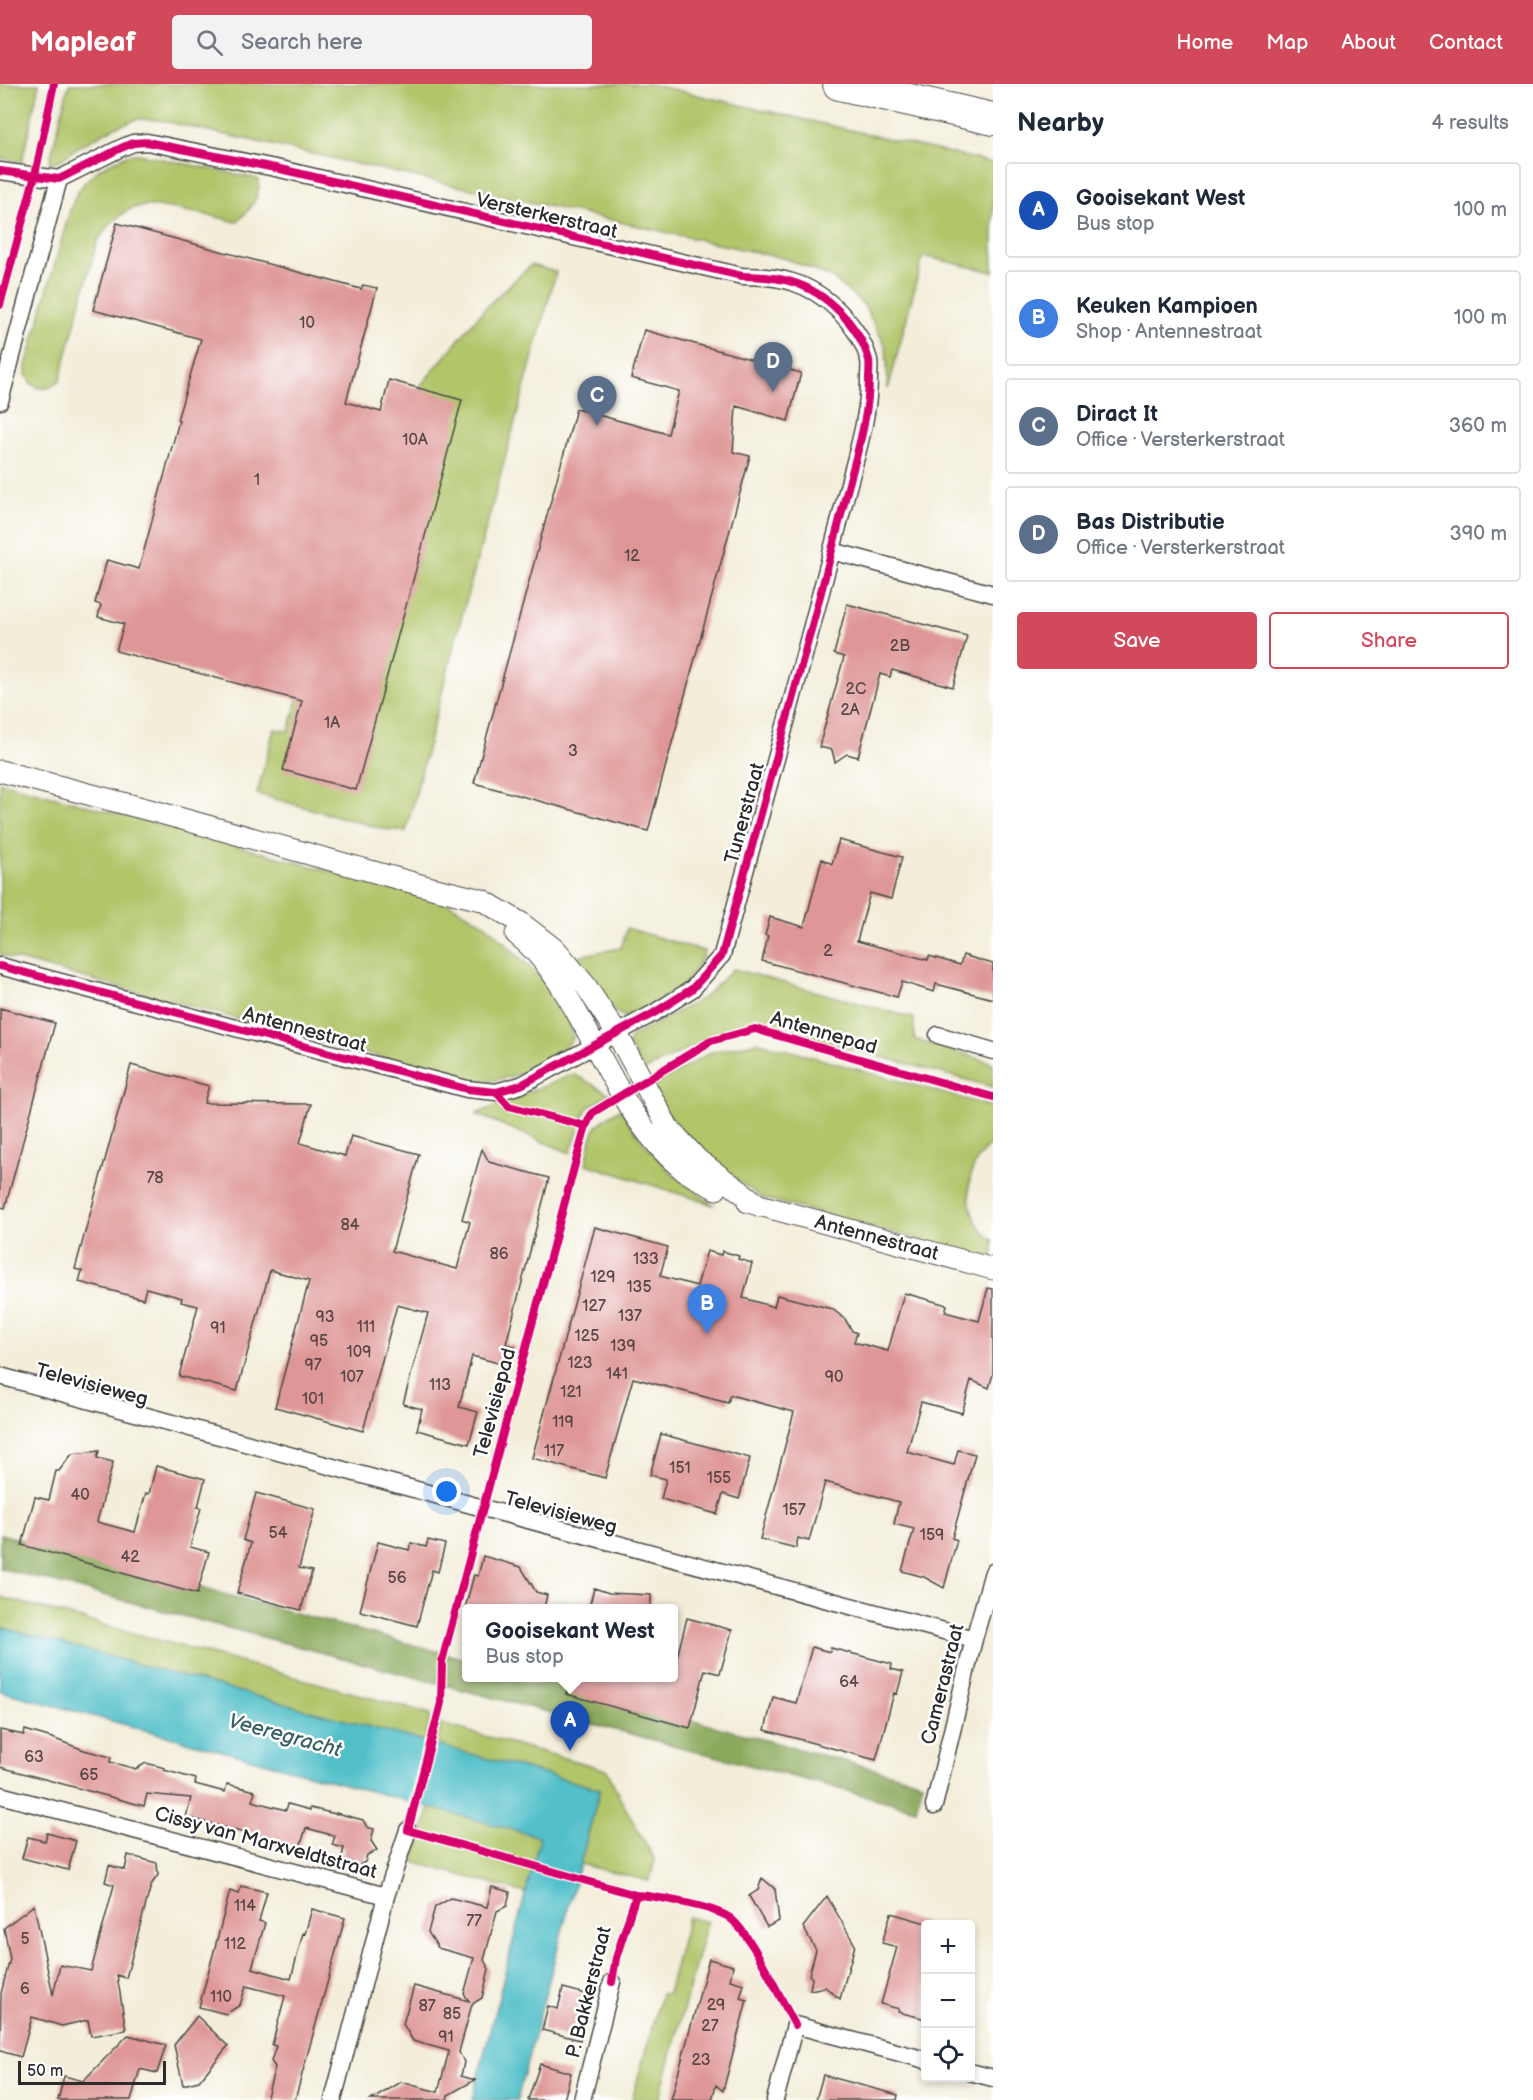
<!DOCTYPE html>
<html lang="en">
<head>
<meta charset="utf-8">
<style>
	:root { --surface:#fff; --page:#f2f2f3; --text:#1f2937; --muted:#747a83; --line:#e0e1e3; --accent:#d1495b }
	body { margin:0; font-family:"Balsamiq Sans",sans-serif; background:var(--page); color:var(--text) }
	.controls { position:absolute; right:18px; bottom:18px; display:grid; overflow:hidden; border-radius:6px; box-shadow:0 3px 9px #0003 }
	.controls button { width:54px; height:54px; display:grid; place-items:center; padding:0; border:0; border-bottom:2px solid var(--line); background:var(--surface); color:var(--text); font:30px sans-serif }
	.scale { position:absolute; left:18px; bottom:15px; width:148px; box-sizing:border-box; padding-left:6px; border:3px solid #2b2b2b; border-top:0; font-size:16px; line-height:21px; white-space:nowrap; color:#2b2b2b; -webkit-text-stroke:4px #fff; paint-order:stroke }
	.you { position:absolute; left:447px; top:1408px; width:21px; height:21px; margin:-15px; border:4px solid #fff; border-radius:50%; background:#1a73e8; box-shadow:0 0 0 9px #1a73e833 }
	.badge { display:grid; place-items:center; width:39px; height:39px; border-radius:50%; background:var(--accent); color:#fff; font-size:20px; font-weight:700 }
	.pin { position:absolute; translate:-50% -50px; filter:drop-shadow(0 2px 3px #0008) }
	.pin::after { content:''; position:absolute; top:32px; width:21px; height:18px; background:inherit; clip-path:polygon(0 0,100% 0,50% 100%) }
	.popup { position:absolute; left:462px; top:1520px; width:216px; height:78px; box-sizing:border-box; display:grid; place-content:center; border-radius:6px; background:var(--surface); filter:drop-shadow(0 2px 4px #0005); font-size:20px; white-space:nowrap; color:var(--muted) }
	.popup b { font-size:22px; color:var(--text) }
	.popup::after { content:''; position:absolute; left:50%; top:100%; margin-left:-12px; border:12px solid transparent; border-top-color:var(--surface) }
	.list { margin:0; padding:0; list-style:none }
	h2 { display:flex; justify-content:space-between; align-items:center; height:78px; margin:0; padding:0 24px; font-size:26px }
	h2 small { font-size:20px; font-weight:400; color:var(--muted) }
	.list li { display:grid; grid-template-columns:39px 1fr auto; gap:18px; align-items:center; box-sizing:border-box; height:96px; margin:0 12px 12px; padding:0 12px; border:2px solid var(--line); border-radius:6px }
	.list b { display:block; font-size:22px; white-space:nowrap }
	.list p { margin:0; font-size:20px; white-space:nowrap; color:var(--muted) }
	.list em { font-size:20px; font-style:normal; color:var(--muted) }
	.actions { display:flex; gap:12px; padding:18px 24px }
	.actions a { flex:1; padding:14px 0; border:2px solid var(--accent); border-radius:6px; text-align:center; font-size:21px; color:var(--accent) }
	.actions .main { background:var(--accent); color:#fff }
	.icon { flex:none; width:33px; height:33px; fill:none; stroke:currentColor; stroke-width:2; stroke-linecap:round; stroke-linejoin:round }
	.map { position:relative; flex:none; width:993px; height:2016px; overflow:hidden }
	header { display:flex; align-items:center; gap:36px; box-sizing:border-box; height:84px; padding:0 30px; background:var(--accent); color:#fff }
	header strong { font-size:28px }
	nav { display:flex; gap:33px; margin-inline-start:auto; font-size:21px }
	.search { width:420px; height:54px; background:var(--page); display:flex; align-items:center; gap:15px; box-sizing:border-box; padding:0 21px; border-radius:6px; color:var(--muted); font-size:22px }
	main { display:flex }
	aside { flex:1; background:var(--surface) }
	.map>svg:first-child { display:block }
</style>
</head>
<body>
<header>
<strong>Mapleaf</strong>
<div class="search"><svg class="icon" aria-label="search" viewBox="0 0 24 24"><circle cx="10" cy="10" r="6"/><path d="M15 15l6 6"/></svg>Search here</div>
<nav><a>Home</a><a>Map</a><a>About</a><a>Contact</a></nav>
</header>
<main>
<div class="map">
<svg width="993" height="2016" viewBox="0 0 993 2016">
	<rect width="100%" height="100%" fill="#fff"/>
	<filter id="ink" filterUnits="userSpaceOnUse"><feTurbulence type="fractalNoise" baseFrequency=".0167" numOctaves="2"/><feDisplacementMap in="SourceGraphic" scale="12" xChannelSelector="R" yChannelSelector="G"/><feConvolveMatrix kernelMatrix="1 2 1 2 8 2 1 2 1" color-interpolation-filters="sRGB"/></filter>
	<filter id="wash" filterUnits="userSpaceOnUse"><feTurbulence type="fractalNoise" baseFrequency=".008" numOctaves="4" result="noise"/><feDisplacementMap in="SourceGraphic" scale="24" xChannelSelector="R" yChannelSelector="G"/><feGaussianBlur stdDeviation="1.35" result="paint"/><feColorMatrix in="noise" values="0 0 0 0 0 0 0 0 0 0 0 0 0 0 0 0 0 1.4 0 .05"/><feComposite in="paint" operator="in"/></filter>
	<g filter="url(#wash)">
		<rect width="100%" height="100%" fill="#f3edd9"/>
		<!-- green -->
		<path fill="#b1c569" stroke="#6e784a" stroke-width="1.5" d="M 0,0 L 39,0 L 22,78 L 0,74 Z
			M 69,0 L 650,0 L 993,79 L 993,188 L 923,172 L 888,305 L 886,263 L 864,221 L 831,193 L 787,175 L 159,36 L 137,35 L 115,43 L 78,63 L 62,75 L 49,80 Z
			M 138,70 L 254,94 L 259,96 C 260,114 250,127 236,138 C 220,133 203,130 185,127 C 142,117 123,118 97,158 L 60,295 C 48,312 23,304 26,282 L 71,123 L 77,109 L 85,98 L 101,84 L 127,71 Z
			M 531,181 L 556,188 L 458,546 L 406,747 L 383,745 L 257,710 L 274,645 L 289,647 L 357,393 L 392,336 L 485,224 Z
			M 0,698 L 448,819 L 485,840 L 541,894 L 564,925 L 570,939 L 573,954 C 553,982 510,996 477,999 L 0,871 Z
			M 627,844 L 704,867 L 702,875 L 682,904 L 625,933 L 613,927 L 577,872 L 621,864 Z
			M 733,885 L 914,934 L 914,955 L 993,979 L 993,1003 L 756,939 L 706,955 L 644,987 L 628,961 L 631,953 L 703,914 Z
			M 759,958 L 993,1023 L 993,1059 C 961,1079 961,1136 993,1156 L 993,1175 L 762,1114 L 708,1075 L 670,1035 L 652,1003 L 711,968 Z
			M 573,990 L 610,1010 L 587,1024 L 570,1069 L 476,1030 Z
			M 620,1025 L 642,1057 L 673,1091 L 714,1121 L 586,1080 C 593,1046 589,1044 620,1025 Z
			M 0,1513 L 431,1630 L 424,1658 L 0,1543 Z
			M 441,1640 L 607,1686 L 620,1714 L 655,1776 L 649,1797 L 580,1780 L 600,1705 L 436,1661 Z
			M 430,1723 L 541,1753 L 526,1809 L 413,1778 Z
			M 688,1833 L 707,1838 L 659,2016 L 632,2016 L 661,1910 L 668,1910 Z"/>
		<!-- forest -->
		<path fill="#8caa5d" stroke="#5c6a44" stroke-width="1.5" d="M 0,1450 L 466,1575 L 466,1594 L 534,1594 L 923,1698 L 916,1725 L 0,1484 Z"/>
		<!-- water -->
		<path fill="#52c0c9" stroke="#3e767a" stroke-width="1.5" d="M 0,1543 L 600,1705 L 517,2016 L 472,2016 L 540,1753 L 0,1607 Z"/>
		<!-- pier -->
		<path fill="#f3edd9" d="M 425,1655 L 437,1658 L 420,1723 L 408,1720 Z"/>
		<g id="blocks">
			<!-- building -->
			<path fill="#de9796" d="M 117,139 L 361,205 L 363,201 L 377,204 L 346,318 L 381,328 L 389,296 L 462,316 L 356,706 L 283,686 L 302,617 L 116,567 L 124,540 L 98,533 L 101,521 L 95,519 L 107,476 L 139,485 L 179,337 L 177,336 L 201,255 L 93,226 Z
				M 644,246 L 801,289 L 788,337 L 736,322 L 733,368 L 750,372 L 648,747 L 474,699 L 576,325 L 668,350 L 679,307 L 631,294 Z
				M 847,520 L 967,552 L 953,603 L 892,586 L 890,593 L 880,590 L 858,673 L 847,670 L 835,678 L 832,666 L 819,663 L 844,573 L 834,570 Z
				M 839,756 L 902,773 L 891,815 L 870,809 L 857,857 L 928,876 L 929,872 L 960,881 L 963,871 L 993,880 L 993,915 L 936,900 L 934,908 L 902,898 L 897,913 L 762,877 L 768,852 L 765,851 L 770,833 L 804,843 L 822,775 L 832,780 Z
				M 0,924 L 55,939 L 5,1124 L 0,1123 Z
				M 131,981 L 209,1002 L 204,1019 L 311,1020 L 300,1059 L 345,1072 L 351,1052 L 419,1070 L 392,1167 L 457,1185 L 470,1138 L 462,1135 L 482,1065 L 489,1078 L 549,1094 L 506,1260 L 515,1262 L 509,1282 L 472,1272 L 459,1323 L 478,1328 L 469,1360 L 417,1346 L 422,1325 L 403,1320 L 428,1229 L 397,1221 L 363,1347 L 275,1323 L 309,1197 L 270,1186 L 237,1307 L 179,1292 L 198,1222 L 181,1218 L 182,1214 L 146,1204 L 143,1215 L 79,1198 L 82,1187 L 75,1185 Z
				M 595,1143 L 668,1163 L 660,1192 L 697,1202 L 707,1167 L 721,1171 L 722,1167 L 739,1172 L 738,1175 L 752,1179 L 743,1214 L 774,1223 L 777,1211 L 832,1225 L 845,1235 L 852,1247 L 857,1249 L 854,1258 L 888,1267 L 904,1209 L 947,1221 L 945,1228 L 979,1237 L 988,1204 L 993,1205 L 993,1290 L 989,1304 L 971,1296 L 962,1329 L 921,1318 L 907,1368 L 954,1381 L 958,1366 L 975,1370 L 952,1454 L 957,1456 L 944,1504 L 924,1493 L 902,1487 L 914,1445 L 894,1440 L 899,1418 L 825,1398 L 809,1457 L 798,1454 L 796,1464 L 760,1455 L 794,1328 L 730,1311 L 728,1319 L 633,1294 L 605,1394 L 532,1374 Z
				M 661,1350 L 750,1374 L 739,1415 L 723,1410 L 717,1430 L 661,1415 L 666,1395 L 650,1391 Z
				M 99,1367 L 97,1374 L 113,1378 L 97,1438 L 135,1448 L 146,1409 L 149,1410 L 156,1382 L 205,1395 L 198,1423 L 201,1424 L 190,1463 L 209,1468 L 197,1510 L 22,1461 L 35,1413 L 49,1416 L 56,1387 L 59,1387 L 72,1370 Z
				M 256,1409 L 315,1425 L 299,1484 L 312,1487 L 301,1526 L 237,1509 L 251,1459 L 243,1456 Z
				M 428,1456 L 445,1460 L 438,1488 L 432,1486 L 417,1542 L 360,1527 L 378,1458 L 409,1466 L 411,1459 L 426,1463 Z
				M 483,1472 L 521,1483 L 536,1508 L 547,1511 L 544,1524 L 465,1524 L 474,1491 L 478,1492 Z
				M 594,1504 L 609,1509 L 651,1511 L 651,1524 L 589,1524 Z
				M 687,1534 L 732,1546 L 720,1590 L 705,1586 L 690,1644 L 566,1610 L 570,1593 L 674,1593 L 674,1576 L 676,1577 Z
				M 812,1563 L 830,1568 L 831,1564 L 892,1580 L 891,1585 L 903,1588 L 897,1610 L 894,1609 L 876,1676 L 765,1646 L 773,1613 L 796,1619 Z
				M 0,1646 L 24,1651 L 25,1646 L 52,1654 L 84,1666 L 111,1673 L 110,1678 L 136,1685 L 146,1679 L 165,1684 L 164,1686 L 196,1695 L 195,1700 L 225,1708 L 227,1700 L 255,1707 L 252,1717 L 286,1726 L 288,1720 L 310,1726 L 310,1724 L 336,1730 L 336,1729 L 363,1736 L 367,1743 L 374,1745 L 371,1757 L 377,1766 L 367,1771 L 365,1778 L 355,1784 L 347,1782 L 342,1772 L 344,1764 L 332,1761 L 335,1752 L 306,1744 L 300,1764 L 186,1733 L 191,1714 L 147,1710 L 144,1722 L 0,1683 Z
				M 47,1749 L 76,1757 L 68,1786 L 22,1774 L 28,1753 L 45,1757 Z
				M 128,1771 L 157,1779 L 158,1791 L 151,1801 L 126,1894 L 117,1891 L 126,1946 L 91,1952 L 88,1936 L 62,1942 L 32,1933 L 21,1973 L 0,1967 L 1,1909 L 10,1875 L 4,1844 L 34,1821 L 53,1911 L 60,1881 L 91,1887 L 114,1801 L 105,1798 L 109,1781 L 125,1786 Z
				M 762,1794 L 775,1805 L 779,1837 L 767,1843 L 749,1812 L 758,1806 Z
				M 241,1802 L 267,1808 L 259,1837 L 265,1839 L 252,1884 L 291,1895 L 303,1849 L 305,1850 L 312,1825 L 345,1834 L 295,2016 L 266,2016 L 275,1983 L 271,1977 L 276,1962 L 272,1961 L 285,1912 L 246,1902 L 240,1921 L 226,1930 L 199,1923 L 230,1807 L 239,1810 Z
				M 492,1803 L 510,1808 L 507,1822 L 497,1827 L 484,1876 L 489,1885 L 482,1914 L 472,1920 L 459,1968 L 464,1978 L 461,1992 L 475,1996 L 448,2011 L 447,2016 L 371,2016 L 401,1998 L 438,2008 L 449,1967 L 413,1957 L 403,1940 L 414,1902 L 469,1917 L 464,1910 L 474,1874 L 438,1864 L 428,1848 L 435,1823 L 451,1814 L 487,1823 Z
				M 827,1812 L 855,1861 L 840,1915 L 825,1903 L 810,1906 L 812,1894 L 809,1891 L 816,1866 L 803,1843 Z
				M 891,1829 L 926,1839 L 926,1935 L 898,1928 L 899,1925 L 881,1920 L 897,1863 L 882,1859 Z
				M 709,1875 L 733,1882 L 730,1896 L 744,1900 L 740,1914 L 747,1916 L 743,1931 L 723,2007 L 716,2001 L 712,2016 L 671,2016 Z
				M 563,1904 L 590,1911 L 580,1956 L 542,1946 L 548,1922 L 558,1925 Z
				M 197,1932 L 228,1962 L 199,1997 L 183,2001 L 174,1961 Z
				M 128,1951 L 166,1961 L 157,1989 L 140,1985 L 131,2016 L 58,2016 L 64,1992 L 83,1997 Z
				M 540,1980 L 571,1989 L 564,2016 L 528,2016 Z
				M 823,1991 L 898,2011 L 897,2016 L 816,2016 Z"/>
		</g>
	</g>
	<g filter="url(#ink)">
		<use href="#blocks" fill-opacity="0" stroke="#494845" stroke-width="1.5"/>
		<g fill="none" stroke-linecap="round" stroke-linejoin="round">
			<defs>
				<path id="minor" d="M 0,87 L 59,95 L 121,64 L 133,59 L 147,58 L 280,85 L 742,192 C 759,192 776,193 792,198 C 826,208 859,241 869,276 C 870,282 869,289 869,294 C 869,336 854,378 844,419 C 806,570 763,721 722,871 L 692,905 L 654,929 L 521,1001 L 496,1008 L 467,1005 L 0,882
					M 0,317 L 59,95
					M 832,467 L 993,510
					M 938,951 L 993,967
					M 0,1292 L 483,1424 L 974,1555
					M 0,1711 L 386,1812 L 333,2016
					M 934,1722 L 974,1555 L 993,1488
					M 386,1812 L 408,1746
					M 970,1988 L 993,1994
					M 582,2016 L 612,1898
					M 775,2016 L 795,1941 L 926,1976"/>
				<path id="tertiary" d="M 0,687 L 157,728 L 432,804 L 482,816 L 521,839 L 557,867 L 586,902 L 617,950 L 668,1043 L 698,1076 L 760,1122
					M 516,850 C 548,875 567,911 586,945 C 612,994 638,1048 681,1084 C 691,1092 705,1098 716,1105
					M 748,1118 L 993,1185"/>
				<path id="motorway" d="M 839,0 L 993,35"/>
			</defs>
			<!-- minor casing -->
			<use href="#minor" stroke="#494845" stroke-width="19"/>
			<!-- tertiary casing -->
			<use href="#tertiary" stroke="#494845" stroke-width="23"/>
			<!-- motorway casing -->
			<use href="#motorway" stroke="#494845" stroke-width="34"/>
			<!-- minor -->
			<use href="#minor" stroke="#fff" stroke-width="16"/>
			<!-- tertiary -->
			<use href="#tertiary" stroke="#fff" stroke-width="21"/>
			<!-- motorway -->
			<use href="#motorway" stroke="#fff" stroke-width="32"/>
			<defs>
				<path id="cycleway" d="M 0,87 L 59,95 L 121,64 L 133,59 L 147,58 L 280,85 L 742,192 C 759,192 776,193 792,198 C 826,208 859,241 869,276 C 870,282 869,289 869,294 C 869,336 854,378 844,419 C 806,570 763,721 722,871 L 692,905 L 654,929 L 521,1001 L 496,1008 L 467,1005 L 0,882
					M 0,221 L 35,91 L 54,0
					M 496,1008 L 509,1022 L 586,1042
					M 612,1898 L 616,1874 L 636,1811
					M 795,1941 C 780,1914 752,1851 730,1834 C 715,1823 655,1812 636,1811 L 408,1746 L 441,1619 L 442,1577 L 575,1080 L 586,1042 L 592,1029 L 711,957 L 755,945 L 993,1013"/>
			</defs>
			<!-- cycleway casing -->
			<use href="#cycleway" stroke="#fff" stroke-width="11"/>
			<!-- cycleway -->
			<use href="#cycleway" stroke="#d6006c" stroke-width="8"/>
		</g>
	</g>
	<g text-anchor="middle" stroke-width="5" stroke-linejoin="round" paint-order="stroke">
		<!-- number labels -->
		<g font-size="16" fill="#584646">
			<text x="307" y="244">10</text>
			<text x="415" y="361">10A</text>
			<text x="257" y="401">1</text>
			<text x="632" y="477">12</text>
			<text x="900" y="567">2B</text>
			<text x="856" y="610">2C</text>
			<text x="850" y="631">2A</text>
			<text x="332" y="644">1A</text>
			<text x="573" y="672">3</text>
			<text x="828" y="872">2</text>
			<text x="155" y="1099">78</text>
			<text x="350" y="1146">84</text>
			<text x="499" y="1175">86</text>
			<text x="646" y="1180">133</text>
			<text x="603" y="1198">129</text>
			<text x="639" y="1208">135</text>
			<text x="594" y="1227">127</text>
			<text x="630" y="1237">137</text>
			<text x="325" y="1238">93</text>
			<text x="366" y="1248">111</text>
			<text x="218" y="1249">91</text>
			<text x="587" y="1257">125</text>
			<text x="319" y="1262">95</text>
			<text x="623" y="1267">139</text>
			<text x="359" y="1273">109</text>
			<text x="580" y="1284">123</text>
			<text x="313" y="1286">97</text>
			<text x="617" y="1295">141</text>
			<text x="352" y="1298">107</text>
			<text x="834" y="1298">90</text>
			<text x="440" y="1306">113</text>
			<text x="571" y="1313">121</text>
			<text x="313" y="1320">101</text>
			<text x="563" y="1343">119</text>
			<text x="554" y="1372">117</text>
			<text x="680" y="1389">151</text>
			<text x="719" y="1399">155</text>
			<text x="80" y="1416">40</text>
			<text x="794" y="1431">157</text>
			<text x="278" y="1454">54</text>
			<text x="932" y="1456">159</text>
			<text x="130" y="1478">42</text>
			<text x="397" y="1499">56</text>
			<text x="849" y="1603">64</text>
			<text x="34" y="1678">63</text>
			<text x="89" y="1696">65</text>
			<text x="245" y="1827">114</text>
			<text x="474" y="1842">77</text>
			<text x="25" y="1860">5</text>
			<text x="235" y="1865">112</text>
			<text x="25" y="1910">6</text>
			<text x="221" y="1918">110</text>
			<text x="716" y="1926">29</text>
			<text x="427" y="1927">87</text>
			<text x="452" y="1935">85</text>
			<text x="710" y="1947">27</text>
			<text x="446" y="1958">91</text>
			<text x="701" y="1981">23</text>
		</g>
		<!-- street labels -->
		<g font-size="20" fill="#2b2b2b" stroke="#fff">
			<text transform="translate(547 131) rotate(13)" y="7">Versterkerstraat</text>
			<text transform="translate(744 729) rotate(-75)" y="7">Tunerstraat</text>
			<text transform="translate(305 945) rotate(15)" y="7">Antennestraat</text>
			<text transform="translate(824 948) rotate(16)" y="7">Antennepad</text>
			<text transform="translate(877 1153) rotate(15)" y="7">Antennestraat</text>
			<text transform="translate(92 1300) rotate(15)" y="7">Televisieweg</text>
			<text transform="translate(494 1319) rotate(-75)" y="7">Televisiepad</text>
			<text transform="translate(561 1428) rotate(15)" y="7">Televisieweg</text>
			<text transform="translate(942 1600) rotate(-76)" y="7">Camerastraat</text>
			<text transform="translate(266 1758) rotate(15)" y="7">Cissy van Marxveldtstraat</text>
			<text transform="translate(588 1908) rotate(-76)" y="7">P. Bakkerstraat</text>
		</g>
		<!-- water labels -->
		<g font-size="21" font-style="italic" fill="#395f62" stroke="#fff">
			<text transform="translate(285 1651) rotate(15)" y="7">Veeregracht</text>
		</g>
	</g>
</svg>
<div class="controls">
<button>+</button>
<button>−</button>
<button><svg class="icon" aria-label="locate" viewBox="0 0 24 24"><circle cx="12" cy="12" r="6"/><path d="M12 2v4M12 18v4M2 12h4M18 12h4"/></svg></button>
</div>
<div class="scale">50 m</div>
<div class="you"></div>
<div class="pin badge" style="left:570px;top:1667px;background:#1a4fb4">A</div>
<div class="popup"><b>Gooisekant West</b>Bus stop</div>
<div class="pin badge" style="left:707px;top:1250px;background:#3f7fe0">B</div>
<div class="pin badge" style="left:597px;top:342px;background:#5c6f8a">C</div>
<div class="pin badge" style="left:773px;top:308px;background:#5c6f8a">D</div>
</div>
<aside>
<h2>Nearby<small>4 results</small></h2>
<ul class="list">
<li><span class="badge" style="background:#1a4fb4">A</span><div><b>Gooisekant West</b><p>Bus stop</p></div><em>100 m</em></li>
<li><span class="badge" style="background:#3f7fe0">B</span><div><b>Keuken Kampioen</b><p>Shop · Antennestraat</p></div><em>100 m</em></li>
<li><span class="badge" style="background:#5c6f8a">C</span><div><b>Diract It</b><p>Office · Versterkerstraat</p></div><em>360 m</em></li>
<li><span class="badge" style="background:#5c6f8a">D</span><div><b>Bas Distributie</b><p>Office · Versterkerstraat</p></div><em>390 m</em></li>
</ul>
<div class="actions"><a class="main">Save</a><a>Share</a></div>
</aside>
</main>
</body>
</html>
